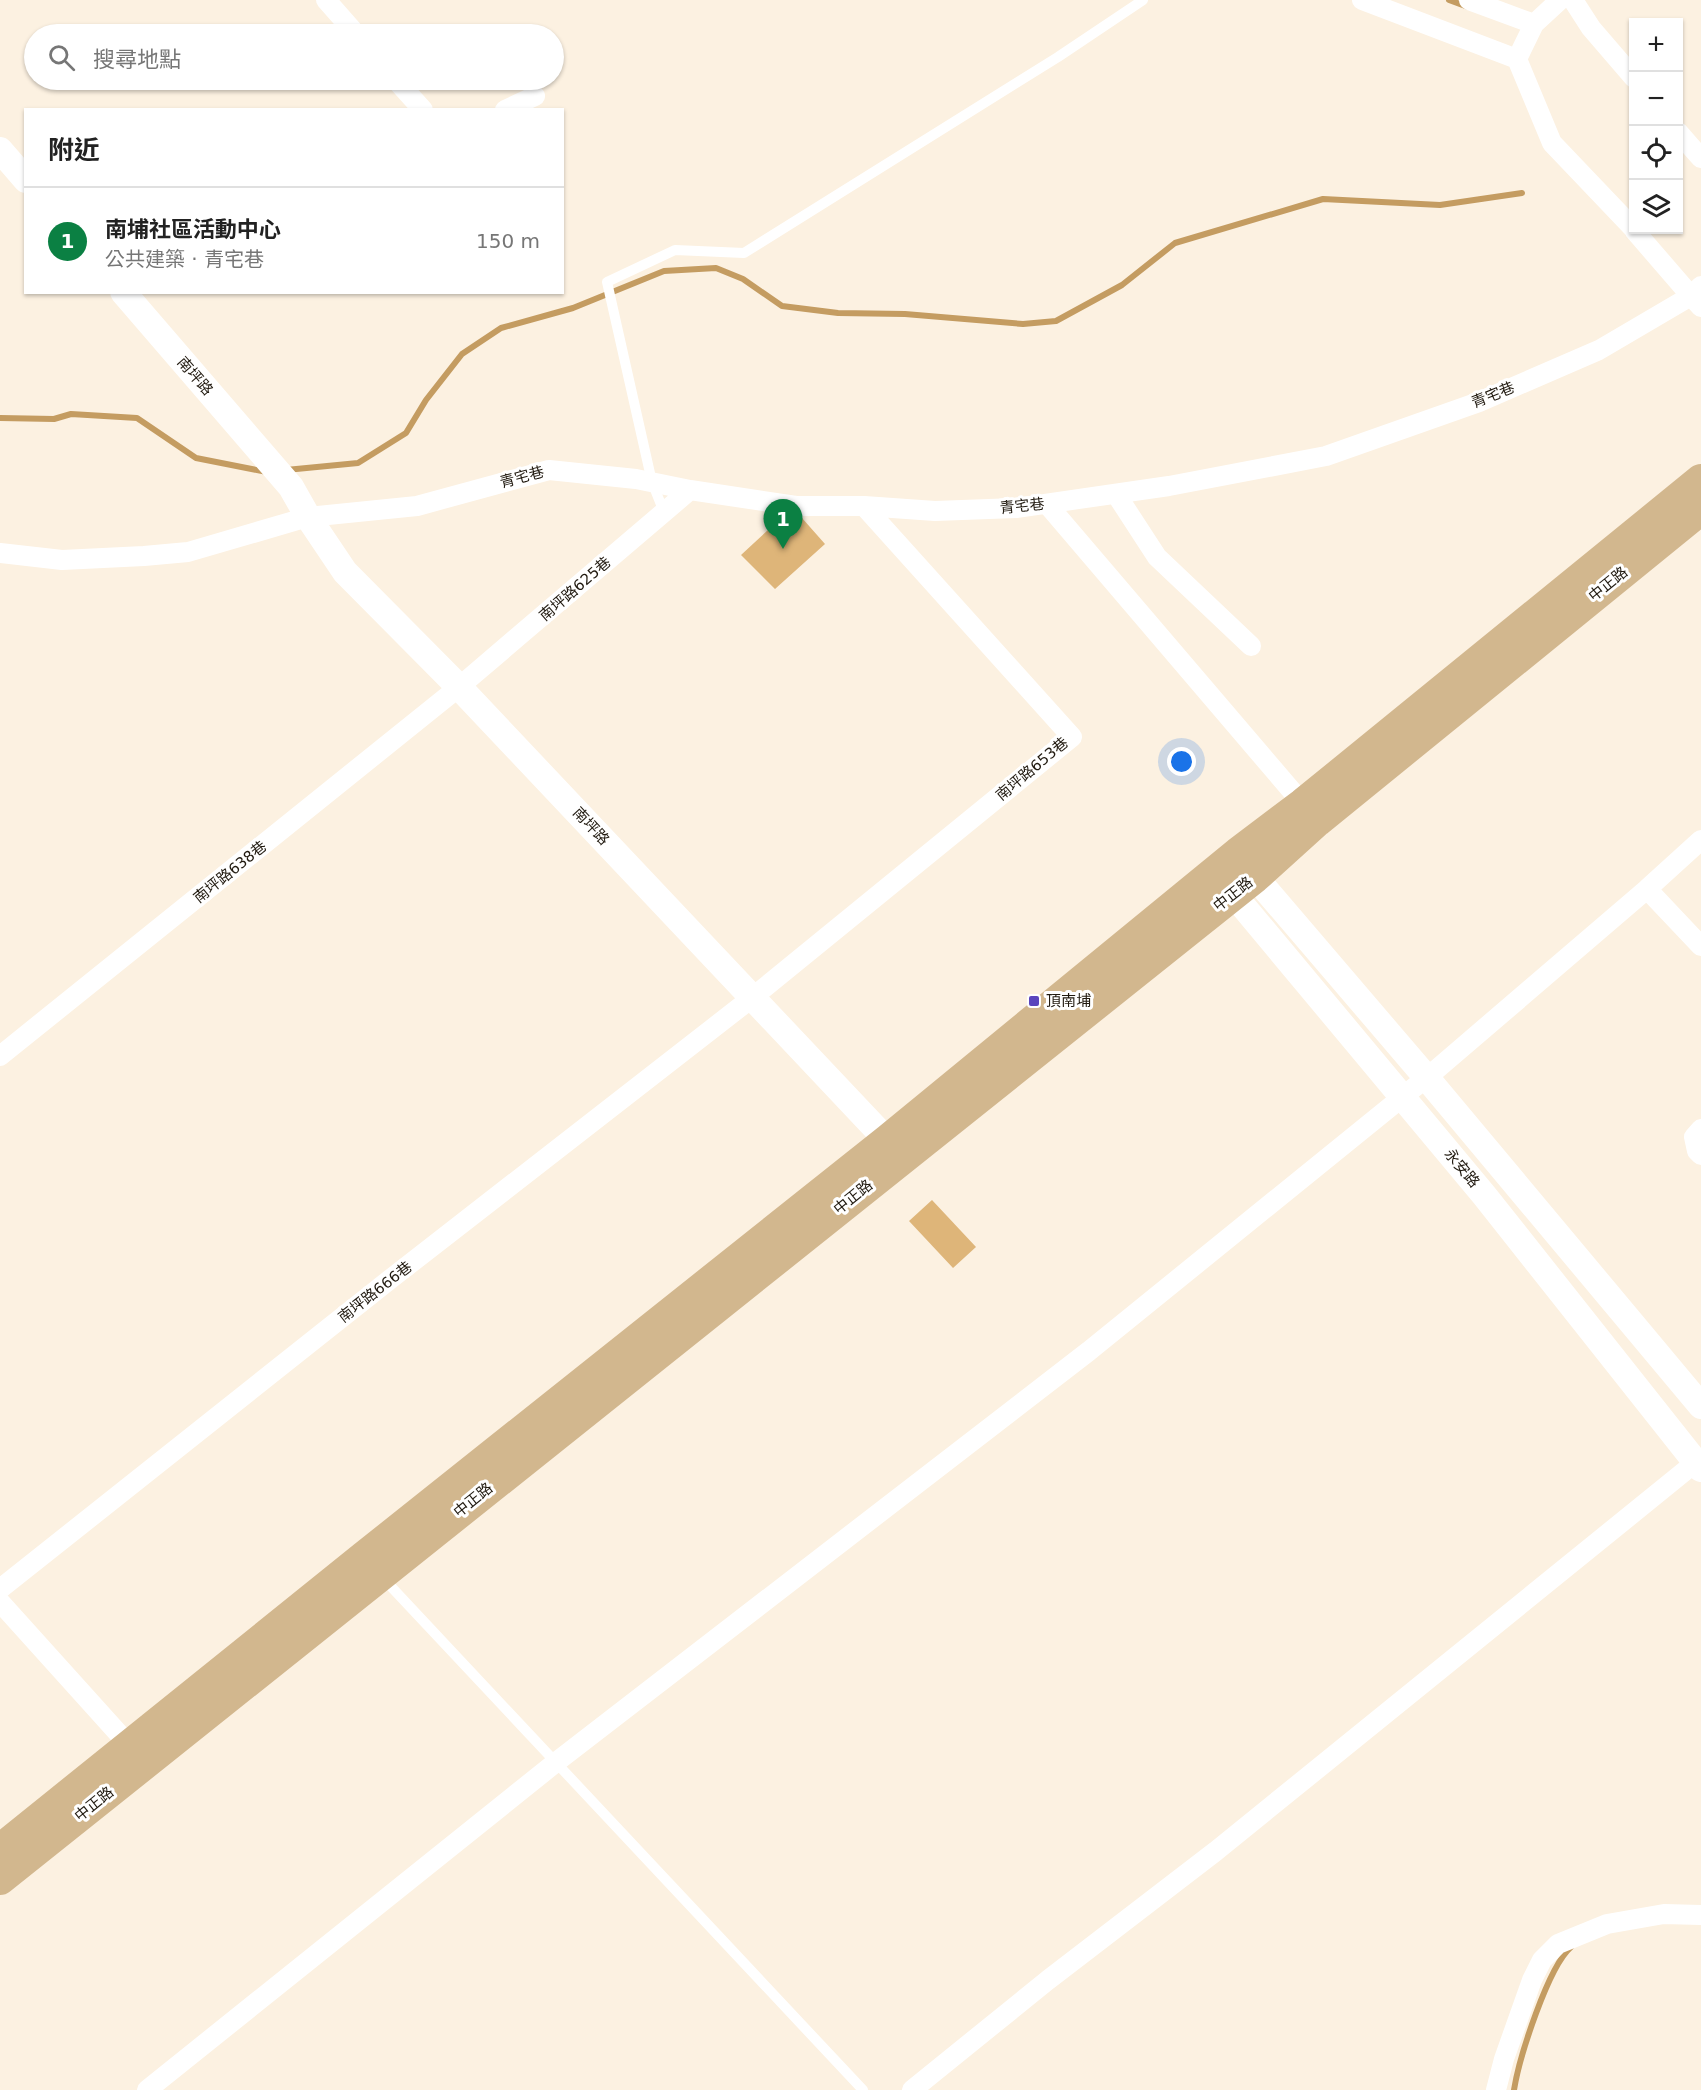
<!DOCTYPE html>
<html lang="zh-TW">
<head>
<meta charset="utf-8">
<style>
	:root { --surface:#fff; --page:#f2f2f2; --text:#222; --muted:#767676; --line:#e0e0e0; --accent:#0b8043 }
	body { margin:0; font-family:"DejaVu Sans","Noto Sans TC",sans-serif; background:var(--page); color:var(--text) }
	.controls { position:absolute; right:18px; top:18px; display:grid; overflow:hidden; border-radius:0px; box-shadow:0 2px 4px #0004 }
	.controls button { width:54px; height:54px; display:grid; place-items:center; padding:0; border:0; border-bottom:2px solid var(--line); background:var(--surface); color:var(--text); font:30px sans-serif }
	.you { position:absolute; left:1182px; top:762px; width:21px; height:21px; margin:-15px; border:4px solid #fff; border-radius:50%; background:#1a73e8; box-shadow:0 0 0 9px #1a73e833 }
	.badge { display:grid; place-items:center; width:39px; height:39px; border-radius:50%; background:var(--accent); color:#fff; font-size:20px; font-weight:700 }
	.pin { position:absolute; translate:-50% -50px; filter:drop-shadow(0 2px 3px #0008) }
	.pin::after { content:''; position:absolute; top:32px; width:21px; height:18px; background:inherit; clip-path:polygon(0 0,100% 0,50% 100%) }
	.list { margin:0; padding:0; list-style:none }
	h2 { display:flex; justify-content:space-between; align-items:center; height:78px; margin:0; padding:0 24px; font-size:26px }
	h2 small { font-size:20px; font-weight:400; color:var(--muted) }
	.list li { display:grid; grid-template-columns:39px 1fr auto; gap:18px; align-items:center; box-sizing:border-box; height:108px; padding:0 24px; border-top:2px solid var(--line) }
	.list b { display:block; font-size:22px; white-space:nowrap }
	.list p { margin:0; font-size:20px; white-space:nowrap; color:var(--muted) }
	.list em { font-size:20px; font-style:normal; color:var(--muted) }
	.icon { flex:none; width:33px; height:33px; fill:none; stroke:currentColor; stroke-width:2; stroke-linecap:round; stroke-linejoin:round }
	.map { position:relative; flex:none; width:1701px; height:2090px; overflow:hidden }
	.search { position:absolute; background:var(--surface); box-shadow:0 2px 4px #0004; left:24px; top:24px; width:540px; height:66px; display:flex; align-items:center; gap:15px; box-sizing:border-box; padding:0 21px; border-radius:33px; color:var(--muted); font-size:22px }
	.panel { position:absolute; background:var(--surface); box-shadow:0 2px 4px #0004; left:24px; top:108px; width:540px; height:186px; border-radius:0px }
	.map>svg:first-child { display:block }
</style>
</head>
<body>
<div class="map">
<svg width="1701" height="2090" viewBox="0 0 1701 2090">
	<rect width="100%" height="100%" fill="#fcf1e1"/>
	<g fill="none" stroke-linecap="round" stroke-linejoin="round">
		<!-- stream -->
		<path stroke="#c49c61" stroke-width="6" d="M 1449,0 L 1468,7
			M 0,418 L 54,419 L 71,414 L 137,418 L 196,458 L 267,472
			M 286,470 L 358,463 L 406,433 L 426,400 L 462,354 L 501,328 L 573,308 L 664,271 L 716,268 L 743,279 L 782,306 L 838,313 L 905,314 L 1023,324 L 1056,321 L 1122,285 L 1175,243 L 1323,199 L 1440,205 L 1522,193
			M 1514,2090 C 1519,2058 1548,1967 1571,1947"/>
	</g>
	<!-- building -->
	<path fill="#deb579" d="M 782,517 L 802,518 L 825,544 L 775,589 L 741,555 Z
		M 932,1200 L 976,1247 L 953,1268 L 909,1221 Z"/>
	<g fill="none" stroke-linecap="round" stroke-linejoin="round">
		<!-- service -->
		<path stroke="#fff" stroke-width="10" d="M 664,512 L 652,482 L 607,282 L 675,250 L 744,253 L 1058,57 L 1143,0
			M 382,1577 L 863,2090"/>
		<!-- minor -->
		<path stroke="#fff" stroke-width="20" d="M 326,0 L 356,34
			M 1362,0 L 1517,59
			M 1469,0 L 1534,24
			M 1560,0 L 1534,24 L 1517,59 L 1552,143 L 1634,229
			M 1573,0 L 1591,28 L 1634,78
			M 396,80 L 423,110
			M 505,110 L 535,96
			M 1678,132 L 1701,158
			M 1634,230 L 1691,296 L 1701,286
			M 1116,494 L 1157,557 L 1251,646
			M 1047,504 L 1303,804
			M 0,553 L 62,560 L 144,556 L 188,552 L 308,517 L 417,506 L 549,470 L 636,479 L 690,490 L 796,506 L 864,506 L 935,511 L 1016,508 L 1169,486 L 1326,456 L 1479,402 L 1599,350 L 1691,296 L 1701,307
			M 1647,889 L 1701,946
			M 0,1056 L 459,687 L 690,490
			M 1701,1129 L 1694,1137 L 1697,1151 L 1701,1155
			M 0,1589 L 393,1277 L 753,997 L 1072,737 L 864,506
			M 0,1602 L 137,1754
			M 147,2090 L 555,1763 L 1089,1351 L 1437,1069 L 1647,889 L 1701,840
			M 912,2090 L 1048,1980 L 1216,1851 L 1701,1458
			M 1496,2090 L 1504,2059 L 1532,1980 L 1542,1960 L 1558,1944 L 1607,1924 L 1664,1914 L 1701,1915"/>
		<!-- tertiary -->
		<path stroke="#fff" stroke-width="26" d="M 0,150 L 26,180
			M 123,292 L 291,487 L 308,517 L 345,572 L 459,687 L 899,1153
			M 1244,862 L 1255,877 L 1426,1077 L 1701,1406
			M 1220,881 L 1233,894 L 1484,1195 L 1701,1469"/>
		<!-- primary -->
		<path stroke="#d2b78e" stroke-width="32" d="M 0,1850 L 364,1557 L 888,1140 L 1238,853 L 1303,804 L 1701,480
			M 0,1879 L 1255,877 L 1317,821 L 1701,509"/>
	</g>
	<!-- markers -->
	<rect fill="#5a45bd" stroke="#fff" stroke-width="2" x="1028" y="995" width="12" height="12" rx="3"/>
	<g text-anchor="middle" stroke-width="6" stroke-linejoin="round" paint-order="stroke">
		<!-- street labels -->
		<g font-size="15" fill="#211a10" stroke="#fff">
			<text transform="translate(195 376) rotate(49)" y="5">南坪路</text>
			<text transform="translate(1493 395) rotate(-22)" y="5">青宅巷</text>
			<text transform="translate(522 477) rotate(-15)" y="5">青宅巷</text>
			<text transform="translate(1022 506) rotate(-6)" y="5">青宅巷</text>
			<text transform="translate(1608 584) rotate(-39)" y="5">中正路</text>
			<text transform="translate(575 589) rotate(-41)" y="5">南坪路625巷</text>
			<text transform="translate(1032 769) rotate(-40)" y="5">南坪路653巷</text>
			<text transform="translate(591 826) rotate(47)" y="5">南坪路</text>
			<text transform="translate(230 872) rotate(-39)" y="5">南坪路638巷</text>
			<text transform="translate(1233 894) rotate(-38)" y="5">中正路</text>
			<text transform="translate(1462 1168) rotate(50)" y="5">永安路</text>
			<text transform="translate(853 1197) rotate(-39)" y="5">中正路</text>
			<text transform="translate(375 1292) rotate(-38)" y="5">南坪路666巷</text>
			<text transform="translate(473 1500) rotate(-39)" y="5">中正路</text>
			<text transform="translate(94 1804) rotate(-39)" y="5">中正路</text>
		</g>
		<!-- poi labels -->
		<g font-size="15" fill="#211a10" stroke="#fff" text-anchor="start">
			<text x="1046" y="1006">頂南埔</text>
		</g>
	</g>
</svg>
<div class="controls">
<button>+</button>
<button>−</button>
<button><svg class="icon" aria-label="locate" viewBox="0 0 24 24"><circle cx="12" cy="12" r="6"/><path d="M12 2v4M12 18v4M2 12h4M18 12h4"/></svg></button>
<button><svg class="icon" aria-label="layers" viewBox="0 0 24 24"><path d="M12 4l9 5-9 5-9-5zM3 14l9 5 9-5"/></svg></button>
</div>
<div class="you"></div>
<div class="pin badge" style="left:783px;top:549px">1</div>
<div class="search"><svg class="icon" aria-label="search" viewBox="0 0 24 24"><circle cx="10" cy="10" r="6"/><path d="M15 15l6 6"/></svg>搜尋地點</div>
<section class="panel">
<h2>附近<small></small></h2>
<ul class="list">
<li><span class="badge">1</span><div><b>南埔社區活動中心</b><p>公共建築 · 青宅巷</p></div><em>150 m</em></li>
</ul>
</section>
</div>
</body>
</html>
